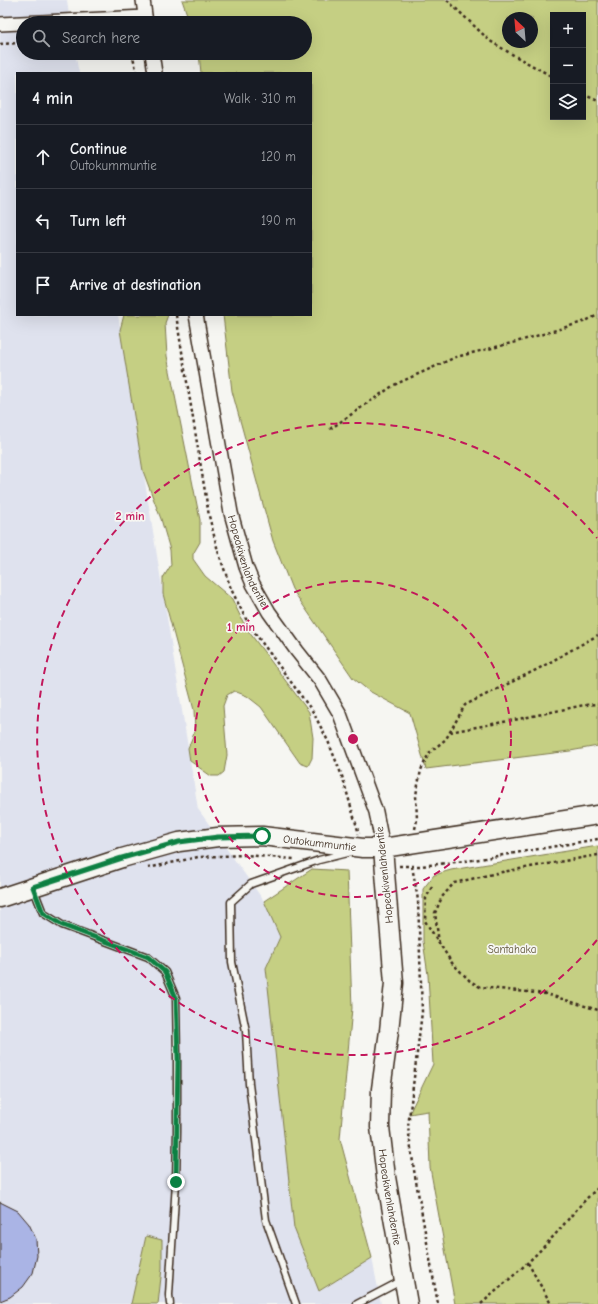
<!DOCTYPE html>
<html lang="en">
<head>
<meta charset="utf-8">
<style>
	:root { --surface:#171b24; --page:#242831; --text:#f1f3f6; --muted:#9ea1a6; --line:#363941 }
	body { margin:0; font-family:"Comic Neue",sans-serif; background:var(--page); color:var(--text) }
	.controls { position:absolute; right:12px; top:12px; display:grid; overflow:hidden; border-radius:0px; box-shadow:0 4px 16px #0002 }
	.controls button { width:36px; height:36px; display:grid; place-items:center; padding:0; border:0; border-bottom:1px solid var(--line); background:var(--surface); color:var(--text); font:20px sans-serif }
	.compass { position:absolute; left:502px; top:12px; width:36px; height:36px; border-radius:50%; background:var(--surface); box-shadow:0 4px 16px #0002; rotate:334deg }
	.stop { position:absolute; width:12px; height:12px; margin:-9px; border:3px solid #0b8043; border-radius:50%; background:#fff }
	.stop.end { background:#0b8043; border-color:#fff; box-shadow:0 1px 4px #0008 }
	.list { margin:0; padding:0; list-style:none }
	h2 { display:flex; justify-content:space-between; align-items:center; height:52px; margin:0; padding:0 16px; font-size:17px }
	h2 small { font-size:13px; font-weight:400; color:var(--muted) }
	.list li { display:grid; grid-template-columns:26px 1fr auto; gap:12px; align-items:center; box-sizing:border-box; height:64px; padding:0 16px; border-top:1px solid var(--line) }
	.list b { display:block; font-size:15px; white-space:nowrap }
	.list p { margin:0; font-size:13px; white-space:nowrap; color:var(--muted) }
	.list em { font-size:13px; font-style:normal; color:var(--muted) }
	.icon { flex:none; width:22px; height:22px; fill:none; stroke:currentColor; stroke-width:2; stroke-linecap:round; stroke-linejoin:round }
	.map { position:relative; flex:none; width:598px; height:1304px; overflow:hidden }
	.search { position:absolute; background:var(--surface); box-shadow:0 4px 16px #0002; left:16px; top:16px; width:296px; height:44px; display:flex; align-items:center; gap:10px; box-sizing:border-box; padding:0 14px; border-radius:22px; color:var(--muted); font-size:15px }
	.panel { position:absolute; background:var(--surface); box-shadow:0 4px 16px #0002; left:16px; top:72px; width:296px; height:244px; border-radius:0px }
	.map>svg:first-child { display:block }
</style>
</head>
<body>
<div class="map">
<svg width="598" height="1304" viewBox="0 0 598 1304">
	<rect width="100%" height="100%" fill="#f6f6f2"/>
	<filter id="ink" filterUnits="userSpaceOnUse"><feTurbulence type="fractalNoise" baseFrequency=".025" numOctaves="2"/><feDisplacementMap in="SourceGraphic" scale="8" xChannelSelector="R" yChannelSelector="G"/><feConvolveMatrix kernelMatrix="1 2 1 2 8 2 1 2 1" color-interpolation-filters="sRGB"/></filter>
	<g filter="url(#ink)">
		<!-- built -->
		<path fill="#dfe2ee" d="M 0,0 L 67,0 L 70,23 L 23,23 L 23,53 L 75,53 L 79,73 L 17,73 L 17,315 L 118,315 L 198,809 L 264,901 L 280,937 L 266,968 L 320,1291 L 372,1258 L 381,1304 L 158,1304 L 162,1268 L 146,1236 L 131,1304 L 0,1304 Z"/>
		<!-- green -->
		<path fill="#c5cf83" stroke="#807c50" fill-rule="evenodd" d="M 182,0 L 598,0 L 598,746 L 570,751 L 426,769 L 410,713 L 369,691 L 353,678 L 292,589 L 273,541 L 232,391 L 223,315 L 311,315 L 311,73 L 201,73 L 199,53 L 305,53 L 305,23 L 190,23 ZM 553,15 L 583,15 L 583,117 L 553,117 ZM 508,18 L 532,18 L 532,42 L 508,42 Z
			M 124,315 L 168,315 L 165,323 L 167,356 L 200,520 L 200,542 L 193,554 L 193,559 L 205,576 L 232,599 L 246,628 L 309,712 L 313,738 L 312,758 L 308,766 L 300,763 L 261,707 L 247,696 L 234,691 L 227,695 L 223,706 L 227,755 L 224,772 L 219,776 L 211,776 L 190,761 L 188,748 L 195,731 L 194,710 L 163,594 L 163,578 L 171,565 L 170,550 L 161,519 L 143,471 L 120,330 Z
			M 598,846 L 598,1304 L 455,1304 L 430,1167 L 428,1111 L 409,1114 L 433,1064 L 428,975 L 423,941 L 423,889 L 434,875 L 451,870 Z
			M 312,869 L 347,871 L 352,1008 L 340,1139 L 372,1258 L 319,1291 L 294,1228 L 266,968 L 280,937 L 264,901 Z
			M 146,1236 L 162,1240 L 162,1268 L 158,1304 L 131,1304 Z"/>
		<!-- building -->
		<path fill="#aab4e5" stroke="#3b2a1e" d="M 0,1202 L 18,1211 L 29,1224 L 36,1239 L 37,1256 L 33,1273 L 23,1287 L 10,1297 L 0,1301 Z"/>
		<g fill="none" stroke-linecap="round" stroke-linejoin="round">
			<defs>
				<path id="lane" d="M 34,890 L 43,913 L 62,925 L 148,957 L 165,972 L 176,998 L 177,1058 L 177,1132 L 176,1182 L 169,1295 L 170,1304
					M 296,1304 L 266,1220 L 249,1084 L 246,1031 L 232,962 L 231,902 L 251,884 L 319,860 L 347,853
					M 357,1304 L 401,1281"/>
				<g id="street">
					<path d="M 143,0 L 146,23"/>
					<path d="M 0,24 L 145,17"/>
					<path d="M 152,53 L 155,73"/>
					<path id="s1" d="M 196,315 L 231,513 L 246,567 L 253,584 L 269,612 L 297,651 L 320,680 L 340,714 L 376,812 L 383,848"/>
				</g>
				<g id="secondary">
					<path id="s2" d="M 383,848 L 394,983 L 389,1031 L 381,1089 L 380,1127 L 386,1177 L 408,1304"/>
					<path id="s3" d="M 0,898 L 122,858 L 179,842 L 218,837 L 262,836 L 363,848 L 383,848 L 598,815"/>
				</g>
			</defs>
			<!-- lane casing -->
			<use href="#lane" stroke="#3b2a1e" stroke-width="9"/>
			<!-- street casing -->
			<use href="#street" stroke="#3b2a1e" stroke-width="16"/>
			<!-- secondary casing -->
			<use href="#secondary" stroke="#3b2a1e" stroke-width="21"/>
			<!-- path -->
			<path stroke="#3b2a1e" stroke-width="2.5" stroke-dasharray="3 3" stroke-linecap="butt" d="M 447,0 L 490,41 L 515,56 L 553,77
				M 0,44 L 23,43
				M 132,53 L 137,73
				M 583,94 L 598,101
				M 176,315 L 209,516 L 218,551 L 231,589 L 249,625 L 313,712 L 328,741 L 342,776 L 359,834
				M 330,429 L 394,385 L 456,357 L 516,342 L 583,322 L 598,315
				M 450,732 L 514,720 L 584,705 L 598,704
				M 415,829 L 417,820 L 416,795 L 421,770 L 429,753 L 446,739 L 465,705 L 538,669 L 598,635
				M 399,866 L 421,866 L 473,860 L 598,839
				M 412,866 L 418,900 L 422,1012 L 408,1127 L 414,1170 L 438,1304
				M 148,868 L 198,857 L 245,855 L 294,859
				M 432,887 L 426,898 L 425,921 L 452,963 L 470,981 L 480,987 L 546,994 L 598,1010
				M 439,943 L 435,913 L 442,897 L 454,883 L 497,873 L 598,855
				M 528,1263 L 551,1304
				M 481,1304 C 505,1283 529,1263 551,1239 C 567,1222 580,1203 598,1188"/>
			<!-- lane -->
			<use href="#lane" stroke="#f6f6f2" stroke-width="6"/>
			<!-- street -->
			<use href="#street" stroke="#f6f6f2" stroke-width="13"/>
			<!-- secondary -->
			<use href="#secondary" stroke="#f6f6f2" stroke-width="18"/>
		</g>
	</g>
	<g fill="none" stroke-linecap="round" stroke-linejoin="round" filter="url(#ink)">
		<!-- route -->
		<path stroke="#0b8043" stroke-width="5" d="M 176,1182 L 178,1058 L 176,998 L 165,972 L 148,957 L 62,925 L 43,913 L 33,887 L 122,858 L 179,842 L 218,837 L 262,836"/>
	</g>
	<!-- distance rings -->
	<g fill="none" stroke="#c2185b" stroke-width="2" stroke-dasharray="7 5">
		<circle cx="353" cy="739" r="158"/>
		<path d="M597 940A316 316 0 1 1 597 538"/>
	</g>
	<g text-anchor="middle" stroke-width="3.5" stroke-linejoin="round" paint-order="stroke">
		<!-- street labels -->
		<g font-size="11" fill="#3b2a1e" stroke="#f6f6f2">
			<text dy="4" stroke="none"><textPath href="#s1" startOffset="252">Hopeakivenlahdentie</textPath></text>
			<text dy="4" stroke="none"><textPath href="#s3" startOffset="329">Outokummuntie</textPath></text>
			<text transform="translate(384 875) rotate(-96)" y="4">Hopeakivenlahdentie</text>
			<text dy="4" stroke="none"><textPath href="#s2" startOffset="351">Hopeakivenlahdentie</textPath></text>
		</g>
		<!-- park labels -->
		<g font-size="11" fill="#5e5337" stroke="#f6f6f2">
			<text x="512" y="953">Santahaka</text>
		</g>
	</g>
	<circle cx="353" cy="739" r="6" fill="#c2185b" stroke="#f6f6f2" stroke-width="2"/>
	<g font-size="12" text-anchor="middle" font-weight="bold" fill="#c2185b" stroke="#f6f6f2" stroke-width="3.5" stroke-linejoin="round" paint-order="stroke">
		<text x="130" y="520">2 min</text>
		<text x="241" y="631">1 min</text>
	</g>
</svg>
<div class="controls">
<button>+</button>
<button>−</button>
<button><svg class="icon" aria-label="layers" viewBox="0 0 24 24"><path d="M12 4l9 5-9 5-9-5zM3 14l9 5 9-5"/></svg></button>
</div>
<svg class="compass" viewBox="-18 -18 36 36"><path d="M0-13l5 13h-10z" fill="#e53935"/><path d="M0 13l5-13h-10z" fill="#9ea1a6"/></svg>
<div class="stop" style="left:262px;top:836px"></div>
<div class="stop end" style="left:176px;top:1182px"></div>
<div class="search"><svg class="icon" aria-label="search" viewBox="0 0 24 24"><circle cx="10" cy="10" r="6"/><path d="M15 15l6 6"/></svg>Search here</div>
<section class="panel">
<h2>4 min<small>Walk · 310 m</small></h2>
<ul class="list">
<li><svg class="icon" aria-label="ahead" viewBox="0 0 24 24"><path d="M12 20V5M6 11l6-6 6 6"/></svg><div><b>Continue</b><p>Outokummuntie</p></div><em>120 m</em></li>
<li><svg class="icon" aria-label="left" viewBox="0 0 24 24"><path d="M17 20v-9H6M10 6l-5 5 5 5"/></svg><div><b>Turn left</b></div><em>190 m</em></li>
<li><svg class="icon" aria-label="arrive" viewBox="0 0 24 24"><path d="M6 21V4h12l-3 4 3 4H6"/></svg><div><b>Arrive at destination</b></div></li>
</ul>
</section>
</div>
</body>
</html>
